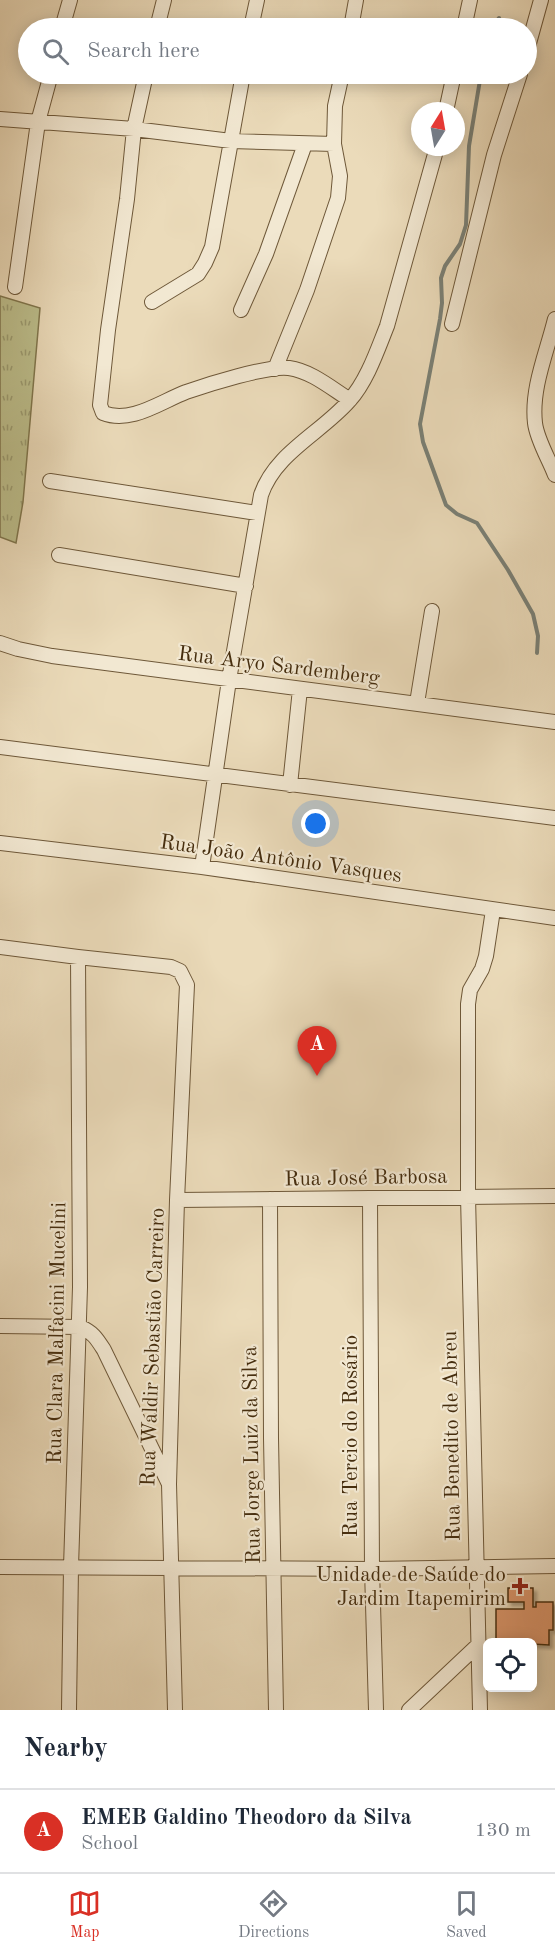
<!DOCTYPE html>
<html lang="en">
<head>
<meta charset="utf-8">
<style>
	:root { --surface:#fff; --page:#f2f2f3; --text:#1f2937; --muted:#747a83; --line:#e0e1e3; --accent:#d93025 }
	body { margin:0; font-family:"Old Standard TT",serif; background:var(--page); color:var(--text) }
	.controls { position:absolute; right:18px; bottom:18px; display:grid; overflow:hidden; border-radius:9px; box-shadow:0 3px 15px #0003 }
	.controls button { width:54px; height:54px; display:grid; place-items:center; padding:0; border:0; border-bottom:2px solid var(--line); background:var(--surface); color:var(--text); font:30px sans-serif }
	.compass { position:absolute; left:411px; top:102px; width:54px; height:54px; border-radius:50%; background:var(--surface); box-shadow:0 3px 15px #0003; rotate:11deg }
	.you { position:absolute; left:316px; top:824px; width:21px; height:21px; margin:-15px; border:4px solid #fff; border-radius:50%; background:#1a73e8; box-shadow:0 0 0 9px #1a73e833 }
	.badge { display:grid; place-items:center; width:39px; height:39px; border-radius:50%; background:var(--accent); color:#fff; font-size:20px; font-weight:700 }
	.pin { position:absolute; translate:-50% -50px; filter:drop-shadow(0 2px 3px #0008) }
	.pin::after { content:''; position:absolute; top:32px; width:21px; height:18px; background:inherit; clip-path:polygon(0 0,100% 0,50% 100%) }
	.list { margin:0; padding:0; list-style:none }
	h2 { display:flex; justify-content:space-between; align-items:center; height:78px; margin:0; padding:0 24px; font-size:26px }
	h2 small { font-size:20px; font-weight:400; color:var(--muted) }
	.list li { display:grid; grid-template-columns:39px 1fr auto; gap:18px; align-items:center; box-sizing:border-box; height:84px; padding:0 24px; border-top:2px solid var(--line) }
	.list b { display:block; font-size:22px; white-space:nowrap }
	.list p { margin:0; font-size:20px; white-space:nowrap; color:var(--muted) }
	.list em { font-size:20px; font-style:normal; color:var(--muted) }
	.icon { flex:none; width:33px; height:33px; fill:none; stroke:currentColor; stroke-width:2; stroke-linecap:round; stroke-linejoin:round }
	.map { position:relative; flex:none; width:555px; height:1710px; overflow:hidden }
	.search { position:absolute; background:var(--surface); box-shadow:0 3px 15px #0003; left:18px; right:18px; top:18px; height:66px; display:flex; align-items:center; gap:15px; box-sizing:border-box; padding:0 21px; border-radius:33px; color:var(--muted); font-size:22px }
	.sheet { height:162px; background:var(--surface) }
	nav { display:flex; justify-content:space-around; align-items:center; box-sizing:border-box; height:84px; border-top:2px solid var(--line); background:var(--surface); font-size:16px; color:var(--muted) }
	nav a { display:grid; justify-items:center; gap:3px }
	nav .on { color:var(--accent) }
	.map>svg:first-child { display:block }
</style>
</head>
<body>
<div class="map">
<svg width="555" height="1710" viewBox="0 0 555 1710">
	<defs>
		<pattern id="grass-tufts" width="24" height="20" patternUnits="userSpaceOnUse" patternTransform="scale(1.5)"><rect width="24" height="20" fill="#bcbe8c"/><path d="M3 7l-1-3M5 7V3M7 7l1-3M15 17l-1-3M17 17v-4M19 17l1-3" fill="none" stroke="#9b9b71"/></pattern>
		<filter id="shadow"><feDropShadow dx="3.5" dy="3.5" stdDeviation="1.5" flood-color="#0004"/></filter>
	</defs>
	<rect width="100%" height="100%" fill="#ebdbba"/>
	<filter id="stains"><feTurbulence type="fractalNoise" baseFrequency=".00333" numOctaves="4"/><feColorMatrix values="0 0 0 0 .2 0 0 0 0 .09 0 0 0 0 .02 0 0 0 .5 -.17"/></filter>
	<radialGradient id="worn" r=".72"><stop offset=".6" stop-color="#630" stop-opacity="0"/><stop offset="1" stop-color="#630" stop-opacity=".3"/></radialGradient>
	<!-- grass -->
	<path fill="url(#grass-tufts)" stroke="#80764d" stroke-width="1.5" d="M 0,296 L 40,308 L 23,502 L 16,543 L 0,537 Z"/>
	<g fill="none" stroke-linecap="round" stroke-linejoin="round">
		<!-- stream -->
		<path stroke="#7a8076" stroke-width="4" d="M 492,28 L 499,18
			M 481,74 L 469,146 L 466,225 L 460,244 L 445,266 L 441,278 L 442,303 L 440,319 L 420,424 L 423,442 L 446,505 L 457,514 L 477,523 L 508,570 L 533,614 L 538,636 L 537,653"/>
	</g>
	<!-- building -->
	<path fill="#e09a6f" stroke="#452d0e" stroke-width="1.5" filter="url(#shadow)" d="M 508,1588 L 533,1588 L 533,1607 L 536,1607 L 536,1602 L 553,1602 L 553,1630 L 549,1630 L 549,1645 L 496,1642 L 496,1609 L 524,1609 L 524,1602 L 508,1602 Z"/>
	<g fill="none" stroke-linecap="round" stroke-linejoin="round">
		<defs>
			<path id="minor" d="M 62,28 L 70,0
				M 157,28 L 164,0
				M 251,28 L 257,0
				M 351,28 L 356,0
				M 464,28 L 470,0
				M 526,54 L 541,0
				M 146,74 L 134,129 L 127,199 L 108,330 L 100,405 L 103,413 C 131,424 160,402 186,392 C 206,385 269,365 289,368 C 311,371 331,388 350,400
				M 446,111 L 454,74
				M 0,119 L 134,129 L 231,141 L 334,144
				M 15,287 L 38,122 L 51,74
				M 152,302 L 198,274 L 205,263 L 212,247 L 243,74
				M 241,310 L 266,254 L 305,144
				M 555,319 C 547,352 531,388 535,423 C 537,440 549,459 555,475
				M 452,324 L 494,155 L 520,74
				M 275,369 L 307,290 L 338,198 L 340,176 L 334,144 L 335,106 L 342,74
				M 50,481 L 257,513
				M 59,555 L 246,586
				M 0,643 L 18,649 L 52,656 L 555,722
				M 417,703 L 432,611
				M 0,747 L 555,818
				M 290,785 L 300,689
				M 0,843 L 202,867 L 555,918
				M 202,867 L 229,680 L 261,495 C 275,453 321,433 349,401 C 367,381 377,351 387,326 L 437,147
				M 0,947 L 78,957 L 171,967 L 180,971 L 187,985 L 177,1200 L 169,1484 L 175,1710
				M 370,1198 L 372,1569 L 376,1710
				M 270,1199 L 271,1438 L 276,1710
				M 177,1200 L 555,1196
				M 0,1326 L 80,1327 C 93,1332 97,1339 104,1350 L 168,1482
				M 0,1567 L 372,1569 L 555,1566
				M 69,1710 L 71,1567 L 80,1287 L 78,957
				M 409,1710 L 478,1645
				M 480,1710 L 468,1196 L 468,1004 L 470,990 L 482,969 L 486,956 L 493,910"/>
		</defs>
		<!-- minor casing -->
		<use href="#minor" stroke="#6e5839" stroke-width="16"/>
		<!-- minor -->
		<use href="#minor" stroke="#f2e8d2" stroke-width="14"/>
	</g>
	<!-- markers -->
	<path fill="#8f2418" stroke="#f2e8d2" stroke-width="2" d="M517 1577h6v6h6v6h-6v6h-6v-6h-6v-6h6z"/>
	<g text-anchor="middle" stroke-width="4.5" stroke-linejoin="round" paint-order="stroke">
		<!-- street labels -->
		<g font-size="21" fill="#452d0e" stroke="#f2e8d2">
			<text transform="translate(279 665) rotate(7)" y="7">Rua Aryo Sardemberg</text>
			<text transform="translate(281 858) rotate(8)" y="7">Rua João Antônio Vasques</text>
			<text transform="translate(366 1177) rotate(-1)" y="7">Rua José Barbosa</text>
			<text transform="translate(56 1333) rotate(-89)" y="7">Rua Clara Malfacini Mucelini</text>
			<text transform="translate(152 1347) rotate(-88)" y="7">Rua Waldir Sebastião Carreiro</text>
			<text transform="translate(350 1436) rotate(-90)" y="7">Rua Tercio do Rosário</text>
			<text transform="translate(451 1436) rotate(-91)" y="7">Rua Benedito de Abreu</text>
			<text transform="translate(251 1455) rotate(-91)" y="7">Rua Jorge Luiz da Silva</text>
		</g>
		<!-- poi labels -->
		<g font-size="21" fill="#452d0e" stroke="#f2e8d2" text-anchor="end">
			<text x="506" y="1581">Unidade de Saúde do<tspan x="506" dy="24">Jardim Itapemirim</tspan></text>
		</g>
	</g>
	<rect width="100%" height="100%" filter="url(#stains)"/>
	<rect width="100%" height="100%" fill="url(#worn)"/>
</svg>
<div class="controls">
<button><svg class="icon" aria-label="locate" viewBox="0 0 24 24"><circle cx="12" cy="12" r="6"/><path d="M12 2v4M12 18v4M2 12h4M18 12h4"/></svg></button>
</div>
<svg class="compass" viewBox="-18 -18 36 36"><path d="M0-13l5 13h-10z" fill="#e53935"/><path d="M0 13l5-13h-10z" fill="#747a83"/></svg>
<div class="you"></div>
<div class="pin badge" style="left:317px;top:1076px">A</div>
<div class="search"><svg class="icon" aria-label="search" viewBox="0 0 24 24"><circle cx="10" cy="10" r="6"/><path d="M15 15l6 6"/></svg>Search here</div>
</div>
<section class="sheet">
<h2>Nearby<small></small></h2>
<ul class="list">
<li><span class="badge">A</span><div><b>EMEB Galdino Theodoro da Silva</b><p>School</p></div><em>130 m</em></li>
</ul>
</section>
<nav>
<a class="on"><svg class="icon" aria-label="map" viewBox="0 0 24 24"><path d="M3 6l6-2 6 2 6-2v14l-6 2-6-2-6 2zM9 4v14M15 6v14"/></svg>Map</a>
<a><svg class="icon" aria-label="directions" viewBox="0 0 24 24"><path d="M12 3l9 9-9 9-9-9zM9 14v-3h6M13 9l2 2-2 2"/></svg>Directions</a>
<a><svg class="icon" aria-label="saved" viewBox="0 0 24 24"><path d="M7 4h10v16l-5-4-5 4z"/></svg>Saved</a>
</nav>
</body>
</html>
